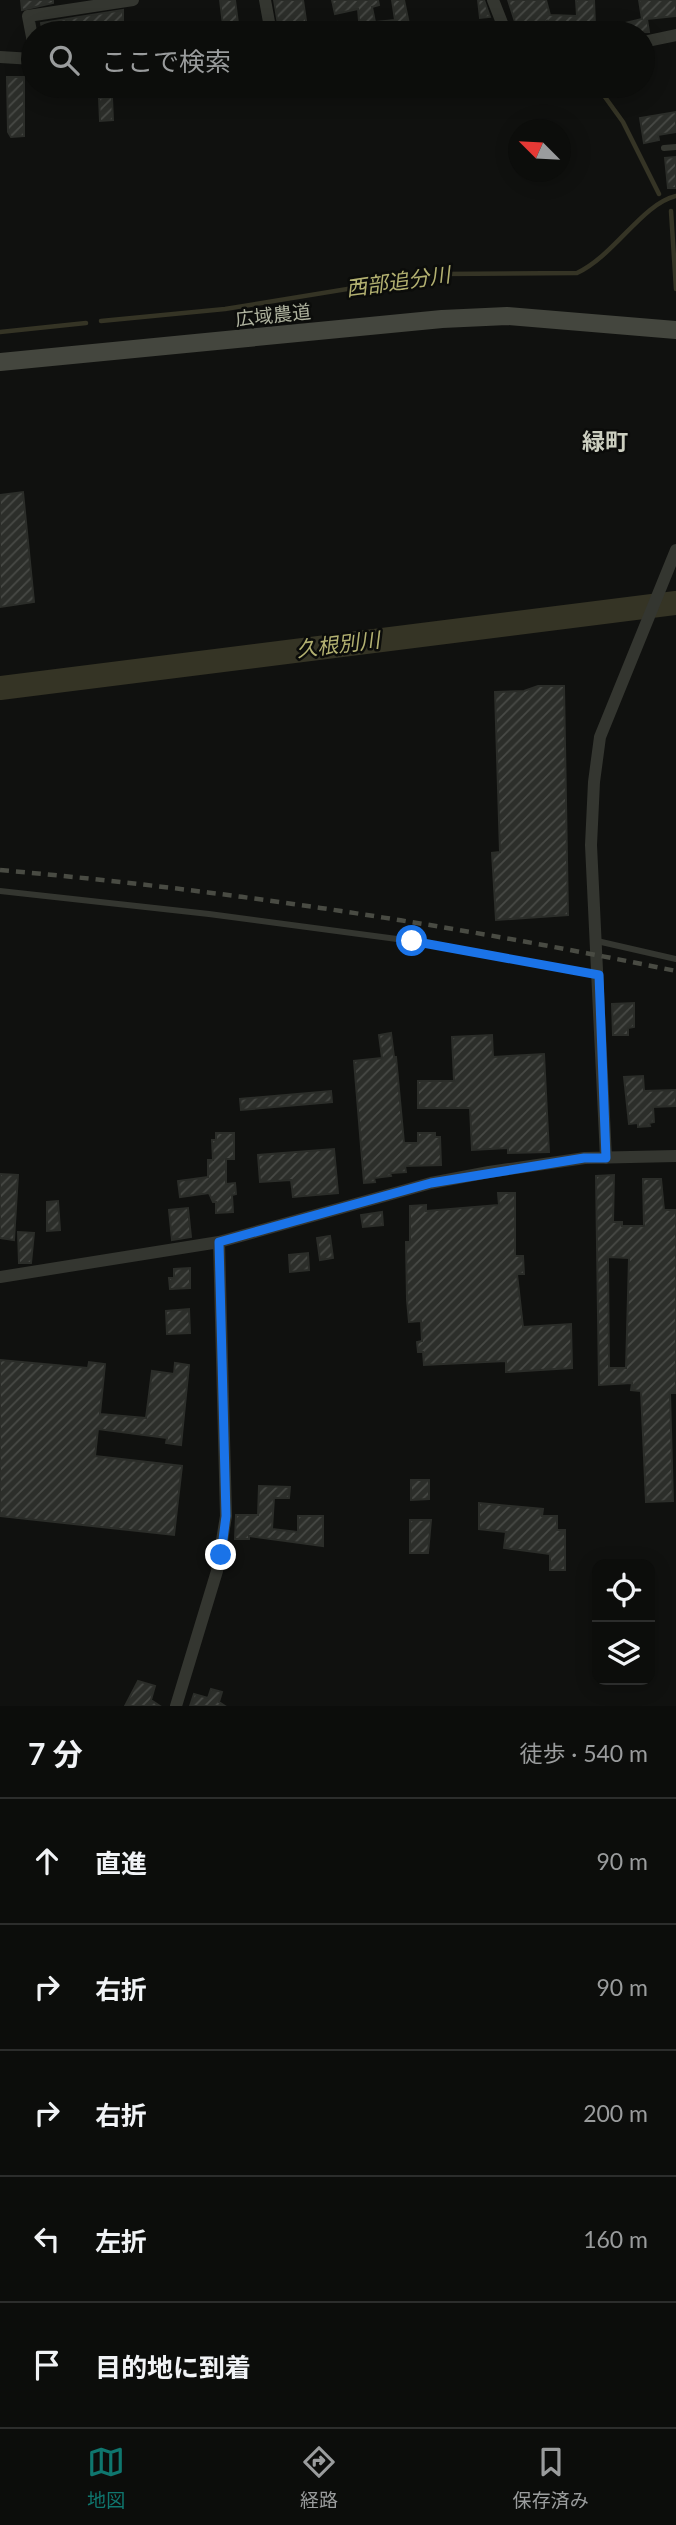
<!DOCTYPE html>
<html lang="ja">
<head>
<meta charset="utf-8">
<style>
	:root { --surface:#0c0d0b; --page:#151614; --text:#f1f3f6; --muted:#9a9c9d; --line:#2c2d2c; --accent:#0f766e }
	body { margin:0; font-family:Lato,"Noto Sans JP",sans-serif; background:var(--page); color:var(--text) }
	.controls { position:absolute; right:21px; bottom:21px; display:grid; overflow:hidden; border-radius:14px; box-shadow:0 4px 18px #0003 }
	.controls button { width:63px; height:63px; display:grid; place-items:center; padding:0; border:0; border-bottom:2px solid var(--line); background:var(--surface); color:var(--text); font:35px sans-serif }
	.compass { position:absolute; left:508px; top:119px; width:63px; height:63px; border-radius:50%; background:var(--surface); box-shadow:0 4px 18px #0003; rotate:294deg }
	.stop { position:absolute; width:21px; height:21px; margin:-16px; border:5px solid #1a73e8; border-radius:50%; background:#fff }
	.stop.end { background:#1a73e8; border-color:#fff; box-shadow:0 2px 7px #0008 }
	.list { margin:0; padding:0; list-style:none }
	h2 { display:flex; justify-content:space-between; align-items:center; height:91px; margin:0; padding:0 28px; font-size:30px }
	h2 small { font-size:23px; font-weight:400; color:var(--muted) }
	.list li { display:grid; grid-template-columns:46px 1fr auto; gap:21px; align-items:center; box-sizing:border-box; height:126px; padding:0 28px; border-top:2px solid var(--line) }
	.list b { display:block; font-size:26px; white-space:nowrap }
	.list em { font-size:23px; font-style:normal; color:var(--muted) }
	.icon { flex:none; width:38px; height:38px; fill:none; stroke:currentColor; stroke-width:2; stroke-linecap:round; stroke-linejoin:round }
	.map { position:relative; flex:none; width:676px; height:1706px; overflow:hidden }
	.search { position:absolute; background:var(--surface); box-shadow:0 4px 18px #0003; left:21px; right:21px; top:21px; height:77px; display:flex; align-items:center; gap:18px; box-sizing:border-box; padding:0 24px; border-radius:38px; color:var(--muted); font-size:26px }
	.sheet { height:721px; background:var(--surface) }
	nav { display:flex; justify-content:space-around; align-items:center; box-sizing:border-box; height:98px; border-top:2px solid var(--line); background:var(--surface); font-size:19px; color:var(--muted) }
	nav a { display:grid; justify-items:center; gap:4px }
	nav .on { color:var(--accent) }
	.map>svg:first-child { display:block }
</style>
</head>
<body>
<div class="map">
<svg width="676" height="1706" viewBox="0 0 676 1706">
	<defs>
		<pattern id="building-hatch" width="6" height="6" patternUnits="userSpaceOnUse" patternTransform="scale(1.75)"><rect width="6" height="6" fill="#2c2e2a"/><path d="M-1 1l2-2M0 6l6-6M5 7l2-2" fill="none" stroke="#484a46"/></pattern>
	</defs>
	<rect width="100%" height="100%" fill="#10110f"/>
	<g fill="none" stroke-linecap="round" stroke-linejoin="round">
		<!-- stream -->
		<path stroke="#353425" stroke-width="4.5" d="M 597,86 L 623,122 L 659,194
			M 671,211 L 676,289
			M 101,321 L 225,309 L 439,274 L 577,273 C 614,256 642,204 676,196
			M 0,332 L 86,323"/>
		<!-- river -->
		<path stroke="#353425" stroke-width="24" d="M 0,688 L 676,603"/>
	</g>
	<!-- building -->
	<path fill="url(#building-hatch)" stroke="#2b2d29" stroke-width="2" fill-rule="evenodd" d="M 21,0 L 53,0 L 53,3 L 22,10 Z
		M 220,0 L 235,0 L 238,23 L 223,25 Z
		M 274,0 L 303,0 L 307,27 L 337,22 L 340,33 L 295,33 L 294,29 L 279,31 Z
		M 332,0 L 378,0 L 379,5 L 372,7 L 375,22 L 395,20 L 392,0 L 404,0 L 411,33 L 360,33 L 358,9 L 335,14 Z
		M 478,0 L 484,0 L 490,17 L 480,18 Z
		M 508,0 L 546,0 L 550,15 L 577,16 L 576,0 L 594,0 L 595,24 L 584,29 L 584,33 L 547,33 L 547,21 L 526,28 L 524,22 L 516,25 Z
		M 639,0 L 676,0 L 676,16 L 647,19 L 649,32 L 601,33 L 600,29 L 642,19 Z
		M 123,10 L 123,33 L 43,33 L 41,23 Z
		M 7,77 L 24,77 L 24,136 L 11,137 L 8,132 Z
		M 112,97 L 113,120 L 100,121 L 99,98 Z
		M 676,112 L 676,132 L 658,135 L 659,140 L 644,143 L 640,118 Z
		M 676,157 L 676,188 L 668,188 L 665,158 Z
		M 23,492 L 34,602 L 0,607 L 0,495 Z
		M 538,686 L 564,686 L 568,915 L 496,920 L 492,853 L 500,852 L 495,692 L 524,691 Z
		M 634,1003 L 634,1027 L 628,1028 L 628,1035 L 613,1035 L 612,1004 Z
		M 391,1033 L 394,1057 L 396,1057 L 404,1143 L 418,1143 L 418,1133 L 435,1133 L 435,1137 L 440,1137 L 441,1165 L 405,1166 L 406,1172 L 390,1173 L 391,1176 L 374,1178 L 375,1182 L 364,1183 L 354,1061 L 382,1058 L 379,1035 Z
		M 492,1035 L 493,1057 L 544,1054 L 549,1152 L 508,1153 L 508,1148 L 472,1150 L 470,1108 L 418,1108 L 418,1081 L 454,1081 L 452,1037 Z
		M 643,1076 L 644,1091 L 676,1090 L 676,1106 L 653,1107 L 654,1122 L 649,1123 L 650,1126 L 638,1127 L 638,1123 L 629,1124 L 624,1077 Z
		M 331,1091 L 332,1102 L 241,1110 L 240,1099 Z
		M 216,1133 L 234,1133 L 234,1159 L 226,1159 L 226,1184 L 235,1183 L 236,1194 L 232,1195 L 233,1212 L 216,1213 L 216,1202 L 213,1202 L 209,1193 L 180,1197 L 178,1181 L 208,1177 L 208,1160 L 213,1160 L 212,1140 L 216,1140 Z
		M 334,1149 L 338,1193 L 293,1197 L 291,1180 L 260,1182 L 258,1155 Z
		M 0,1174 L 18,1175 L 14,1240 L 0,1238 Z
		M 614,1175 L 613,1222 L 622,1222 L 622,1226 L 644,1226 L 643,1179 L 661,1179 L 664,1210 L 676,1210 L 676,1393 L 670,1393 L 673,1501 L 646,1502 L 641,1391 L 631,1390 L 632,1383 L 599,1385 L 596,1176 ZM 608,1257 L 629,1258 L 626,1368 L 609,1368 Z
		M 498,1193 L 515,1193 L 515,1256 L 523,1256 L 524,1274 L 517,1274 L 523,1327 L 571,1324 L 572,1368 L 506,1372 L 506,1361 L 424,1365 L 423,1352 L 418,1352 L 417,1342 L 422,1341 L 421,1321 L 409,1322 L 407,1300 L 406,1242 L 410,1242 L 410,1206 L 426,1205 L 426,1211 L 499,1205 Z
		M 58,1201 L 60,1230 L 47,1231 L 47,1202 Z
		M 188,1208 L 191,1237 L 172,1240 L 169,1210 Z
		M 382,1212 L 383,1225 L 363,1227 L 361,1215 Z
		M 18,1232 L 34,1233 L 31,1263 L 19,1263 Z
		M 330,1236 L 333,1258 L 320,1260 L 317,1238 Z
		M 308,1253 L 309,1270 L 290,1272 L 289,1255 Z
		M 190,1268 L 190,1288 L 170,1289 L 169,1278 L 174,1278 L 174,1269 Z
		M 189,1309 L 190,1333 L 167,1334 L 166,1311 Z
		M 0,1360 L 88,1368 L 89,1362 L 105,1364 L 100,1414 L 146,1418 L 152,1371 L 174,1374 L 175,1363 L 189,1365 L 181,1445 L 166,1443 L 167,1438 L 98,1429 L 95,1456 L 182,1466 L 174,1535 L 0,1516 Z
		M 411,1480 L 429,1480 L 429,1499 L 411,1500 Z
		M 259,1486 L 290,1487 L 289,1498 L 274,1498 L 272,1529 L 298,1532 L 298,1516 L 323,1516 L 323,1546 L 249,1536 L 249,1539 L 235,1539 L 236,1515 L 258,1515 Z
		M 479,1503 L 543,1509 L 542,1516 L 557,1516 L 557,1530 L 565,1530 L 565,1570 L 550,1570 L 550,1554 L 504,1548 L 506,1532 L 479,1529 Z
		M 410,1520 L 431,1520 L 428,1553 L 410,1553 Z
		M 138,1681 L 155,1686 L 151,1700 L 160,1706 L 125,1706 Z
		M 211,1689 L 222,1692 L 219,1702 L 225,1706 L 190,1706 L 194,1694 L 208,1698 Z"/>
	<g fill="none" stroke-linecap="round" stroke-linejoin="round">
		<!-- lane -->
		<path stroke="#343630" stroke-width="6" d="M 664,148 L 676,147
			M 0,891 L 209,914 L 412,941 L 597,974
			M 597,941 L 676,959"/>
		<!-- street -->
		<path stroke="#343630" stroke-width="12" d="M 265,0 L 271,33
			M 493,0 L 506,33
			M 33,42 L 28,16 L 133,0
			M 643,42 L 676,35
			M 0,57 L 33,59
			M 606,1158 L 591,845 L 594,782 L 600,737 L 676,550
			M 0,1277 L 219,1242 L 431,1183 L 489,1172 L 585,1158 L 676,1156
			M 176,1706 L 217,1571 L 226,1516 L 219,1242"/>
		<!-- secondary -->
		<path stroke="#44463e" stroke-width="18" d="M 0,362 L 442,319 L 507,316 L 676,330"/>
		<!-- rail -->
		<path stroke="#494b43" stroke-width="4.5" stroke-dasharray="9 7" stroke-linecap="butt" d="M 0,870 C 227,890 453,925 676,971"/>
	</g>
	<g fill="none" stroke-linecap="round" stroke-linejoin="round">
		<!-- route -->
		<path stroke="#1a73e8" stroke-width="9" d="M 221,1555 L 226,1516 L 219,1242 L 431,1183 L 584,1158 L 606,1158 L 599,975 L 412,941"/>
	</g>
	<g text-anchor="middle" stroke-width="5" stroke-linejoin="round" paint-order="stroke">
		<!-- street labels -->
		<g font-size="19" fill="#afb39f" stroke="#0b0c0a">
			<text transform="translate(273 315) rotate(-6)" y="7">広域農道</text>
		</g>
		<!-- water labels -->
		<g font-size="21" font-style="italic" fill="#b3b171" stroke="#0b0c0a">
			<text transform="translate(398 282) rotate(-8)" y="7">西部追分川</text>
			<text transform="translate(338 645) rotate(-7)" y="7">久根別川</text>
		</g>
		<!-- quarter labels -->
		<g font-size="23" font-weight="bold" fill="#cccfc0" stroke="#0b0c0a">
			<text x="605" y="450">緑町</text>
		</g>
	</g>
</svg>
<div class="controls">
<button><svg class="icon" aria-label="locate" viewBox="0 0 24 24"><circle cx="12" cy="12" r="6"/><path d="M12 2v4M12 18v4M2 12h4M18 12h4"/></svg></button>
<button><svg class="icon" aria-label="layers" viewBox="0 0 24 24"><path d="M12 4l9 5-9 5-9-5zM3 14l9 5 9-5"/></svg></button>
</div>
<svg class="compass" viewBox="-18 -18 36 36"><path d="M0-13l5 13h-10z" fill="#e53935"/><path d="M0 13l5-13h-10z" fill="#9a9c9d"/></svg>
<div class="stop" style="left:412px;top:941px"></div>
<div class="stop end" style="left:221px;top:1555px"></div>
<div class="search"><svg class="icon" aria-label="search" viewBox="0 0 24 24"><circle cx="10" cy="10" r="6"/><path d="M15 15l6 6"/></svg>ここで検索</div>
</div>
<section class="sheet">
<h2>7 分<small>徒歩 · 540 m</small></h2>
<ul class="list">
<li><svg class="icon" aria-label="ahead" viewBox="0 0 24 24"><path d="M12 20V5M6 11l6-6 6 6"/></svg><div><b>直進</b></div><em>90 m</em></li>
<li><svg class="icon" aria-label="right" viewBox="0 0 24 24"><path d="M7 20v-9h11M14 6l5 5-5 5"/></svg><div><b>右折</b></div><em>90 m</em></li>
<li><svg class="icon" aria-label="right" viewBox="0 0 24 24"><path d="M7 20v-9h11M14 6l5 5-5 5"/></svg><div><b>右折</b></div><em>200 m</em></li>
<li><svg class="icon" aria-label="left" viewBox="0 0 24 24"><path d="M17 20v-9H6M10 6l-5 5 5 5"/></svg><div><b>左折</b></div><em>160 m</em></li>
<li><svg class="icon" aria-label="arrive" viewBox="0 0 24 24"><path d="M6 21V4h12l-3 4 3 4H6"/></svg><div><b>目的地に到着</b></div></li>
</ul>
</section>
<nav>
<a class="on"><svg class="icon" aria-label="map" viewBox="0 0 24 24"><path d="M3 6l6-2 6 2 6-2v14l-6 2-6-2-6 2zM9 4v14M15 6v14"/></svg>地図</a>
<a><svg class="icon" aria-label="directions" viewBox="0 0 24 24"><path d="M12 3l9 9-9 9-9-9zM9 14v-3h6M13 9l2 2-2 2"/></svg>経路</a>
<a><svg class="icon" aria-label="saved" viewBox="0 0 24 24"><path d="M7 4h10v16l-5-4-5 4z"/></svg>保存済み</a>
</nav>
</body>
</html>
